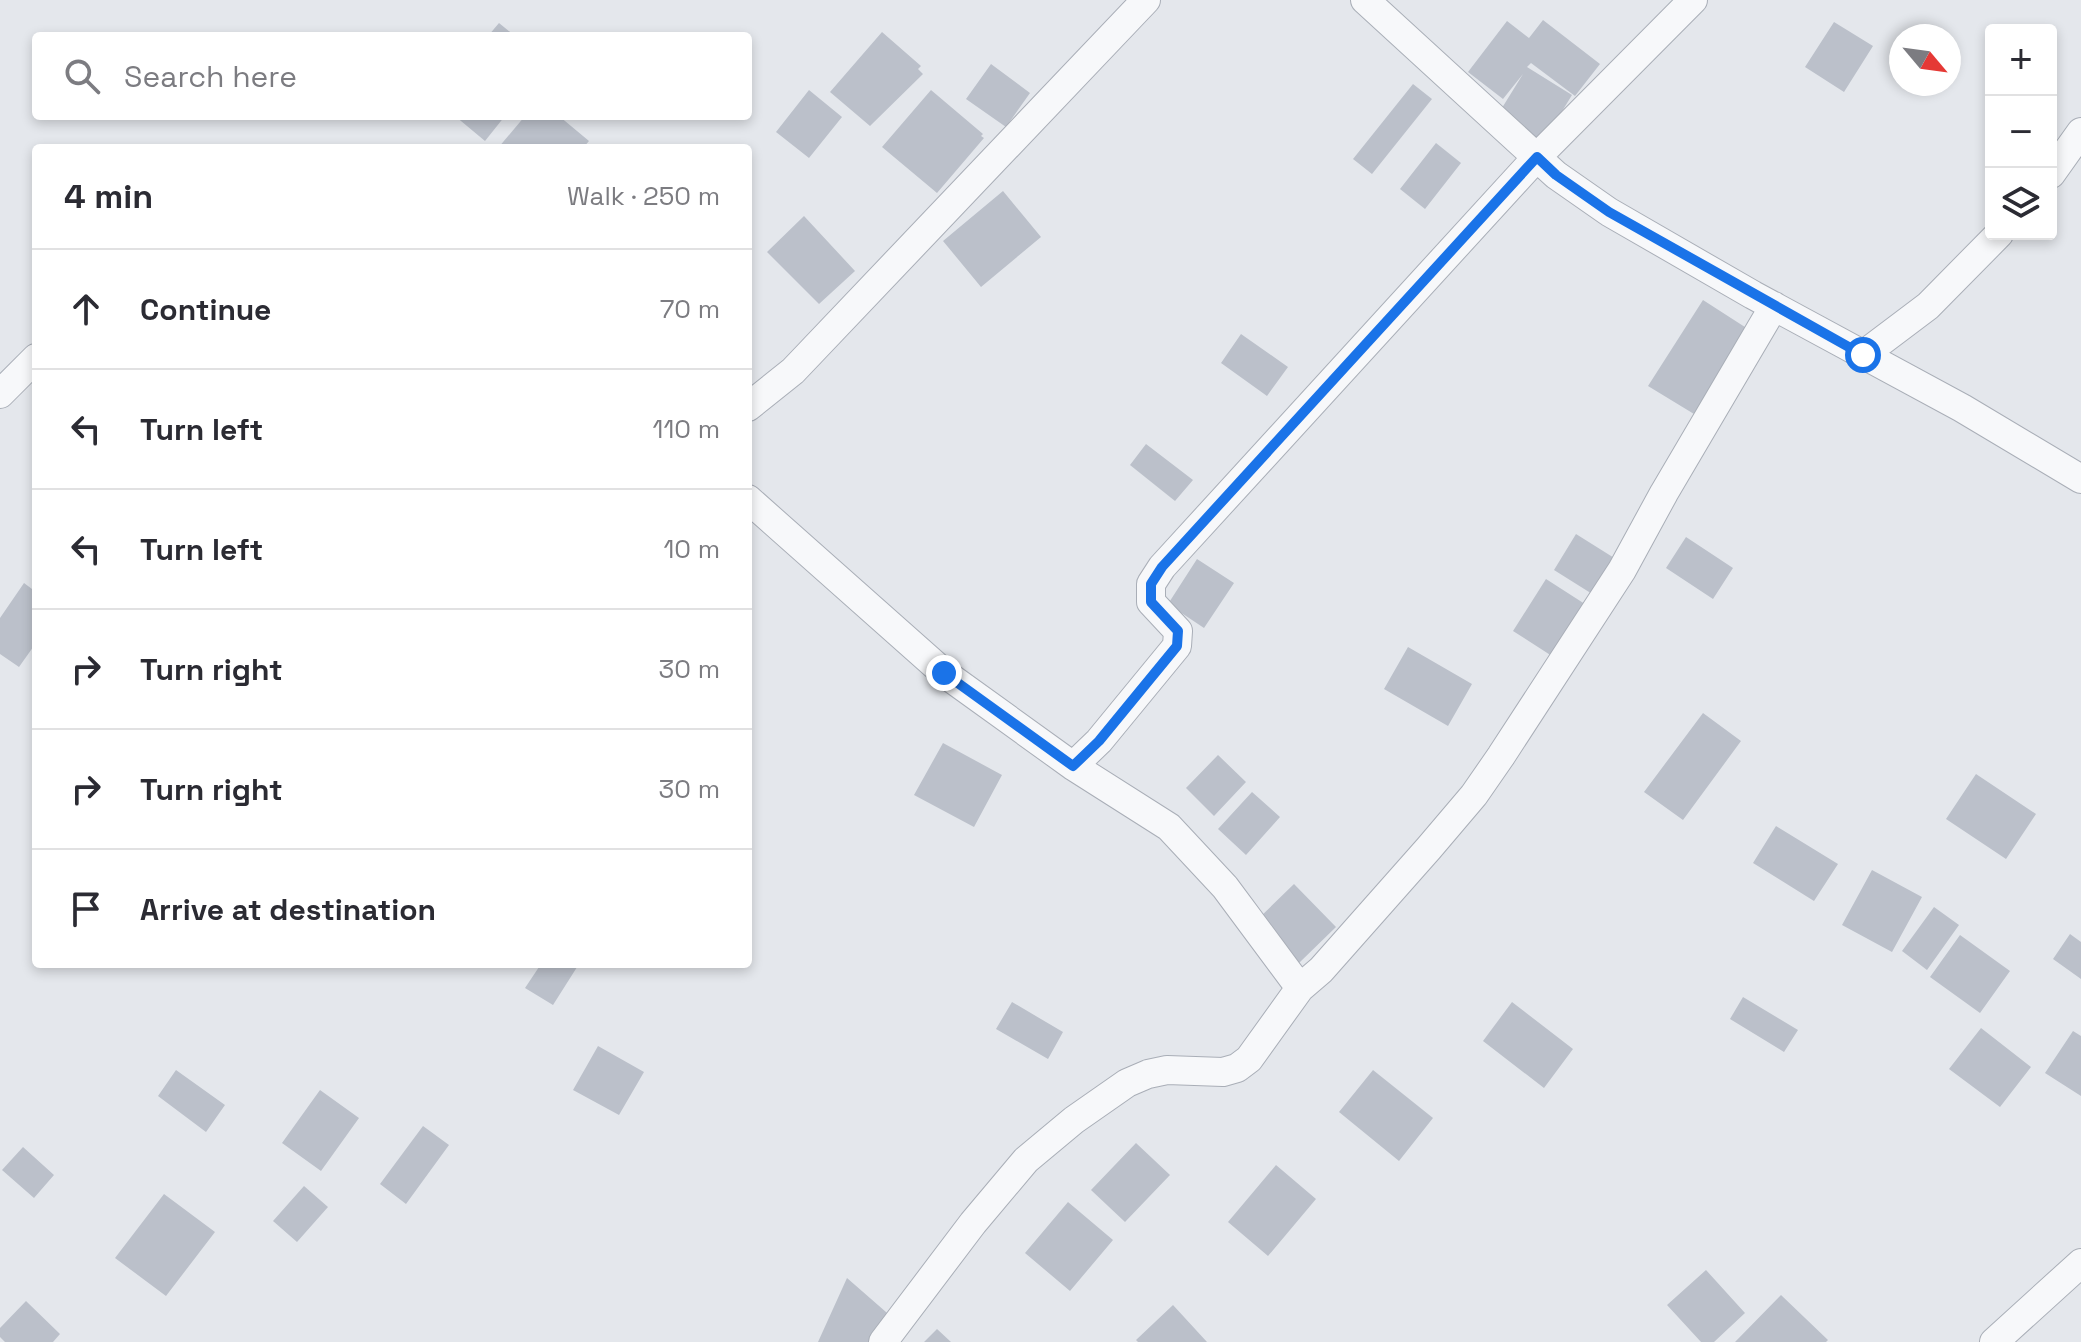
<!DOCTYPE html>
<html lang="en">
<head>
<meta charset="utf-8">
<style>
	:root { --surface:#fff; --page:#f7f7f7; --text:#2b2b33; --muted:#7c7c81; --line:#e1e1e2 }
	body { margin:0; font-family:"Space Grotesk",sans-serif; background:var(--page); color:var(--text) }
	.controls { position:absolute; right:24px; top:24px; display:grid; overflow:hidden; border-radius:8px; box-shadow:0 4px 12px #0003 }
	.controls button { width:72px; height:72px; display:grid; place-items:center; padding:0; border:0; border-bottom:2px solid var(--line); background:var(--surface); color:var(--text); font:40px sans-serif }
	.compass { position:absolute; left:1889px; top:24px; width:72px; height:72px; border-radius:50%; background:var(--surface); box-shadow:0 4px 12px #0003; rotate:119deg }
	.stop { position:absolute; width:24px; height:24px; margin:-18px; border:6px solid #1a73e8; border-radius:50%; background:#fff }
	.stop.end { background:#1a73e8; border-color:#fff; box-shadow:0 2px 8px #0008 }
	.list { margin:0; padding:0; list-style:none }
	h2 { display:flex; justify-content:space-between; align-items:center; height:104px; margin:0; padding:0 32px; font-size:34px }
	h2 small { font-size:26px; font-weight:400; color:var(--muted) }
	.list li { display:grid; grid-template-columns:52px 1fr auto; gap:24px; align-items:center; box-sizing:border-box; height:120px; padding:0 32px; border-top:2px solid var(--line) }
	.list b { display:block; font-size:30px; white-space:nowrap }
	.list em { font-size:26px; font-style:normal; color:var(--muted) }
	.icon { flex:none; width:44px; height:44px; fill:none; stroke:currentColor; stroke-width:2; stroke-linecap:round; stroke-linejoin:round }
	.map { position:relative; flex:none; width:2081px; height:1342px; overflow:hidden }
	.search { position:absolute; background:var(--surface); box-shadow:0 4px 12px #0003; left:32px; top:32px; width:720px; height:88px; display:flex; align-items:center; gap:20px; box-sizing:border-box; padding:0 28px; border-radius:8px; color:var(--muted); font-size:30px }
	.panel { position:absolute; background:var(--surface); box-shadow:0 4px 12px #0003; left:32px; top:144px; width:720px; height:824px; border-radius:8px }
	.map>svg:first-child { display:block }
</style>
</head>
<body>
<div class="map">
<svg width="2081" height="1342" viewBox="0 0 2081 1342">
	<rect width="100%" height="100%" fill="#e4e7ec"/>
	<!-- building -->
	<path fill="#bbc0ca" d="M 1543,20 L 1600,64 L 1575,96 L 1531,63 L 1527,67 L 1572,95 L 1542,144 L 1497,116 L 1523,74 L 1503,99 L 1468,72 L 1507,21 L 1529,38 Z
		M 1834,22 L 1873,46 L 1844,92 L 1805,67 Z
		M 499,23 L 515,36 L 488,36 Z
		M 882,32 L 921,66 L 918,69 L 923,74 L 870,126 L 830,92 Z
		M 991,64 L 1030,93 L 1006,127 L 966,99 Z
		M 1413,84 L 1432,99 L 1372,174 L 1353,159 Z
		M 809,90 L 842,117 L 809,158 L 776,132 Z
		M 931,90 L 983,134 L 981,136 L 984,138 L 937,193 L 882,147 Z
		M 455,116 L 505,116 L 485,141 Z
		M 525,116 L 559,116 L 589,141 L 583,148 L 498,148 Z
		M 1436,143 L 1461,163 L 1425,209 L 1400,189 Z
		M 1003,191 L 1041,237 L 981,287 L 943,241 Z
		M 804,216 L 855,271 L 819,304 L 767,252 Z
		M 1703,300 L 1748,329 L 1694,414 L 1648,386 Z
		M 1241,334 L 1288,367 L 1267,396 L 1221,363 Z
		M 1146,444 L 1193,480 L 1175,501 L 1130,465 Z
		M 1576,534 L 1619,561 L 1597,597 L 1554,570 Z
		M 1686,537 L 1733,568 L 1713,599 L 1666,568 Z
		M 1197,559 L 1234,583 L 1204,628 L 1168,604 Z
		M 1546,579 L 1588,606 L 1555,658 L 1513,631 Z
		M 24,583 L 36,592 L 36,643 L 19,667 L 0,654 L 0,618 Z
		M 1408,647 L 1472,684 L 1448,726 L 1384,689 Z
		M 1703,713 L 1741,741 L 1683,820 L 1644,792 Z
		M 943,743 L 1002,775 L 974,827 L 914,795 Z
		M 1218,755 L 1246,782 L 1214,816 L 1186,788 Z
		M 1976,774 L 2036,814 L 2006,859 L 1946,819 Z
		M 1252,792 L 1280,817 L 1246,855 L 1218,829 Z
		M 1776,826 L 1838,864 L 1814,901 L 1753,863 Z
		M 1872,870 L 1922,897 L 1892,952 L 1842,925 Z
		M 1294,884 L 1336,927 L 1299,963 L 1257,920 Z
		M 1934,907 L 1959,925 L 1927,970 L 1902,951 Z
		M 2070,934 L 2081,942 L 2081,979 L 2053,959 Z
		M 1960,935 L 2010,971 L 1980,1013 L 1930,977 Z
		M 541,964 L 579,964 L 553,1005 L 525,988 Z
		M 1743,997 L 1798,1030 L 1784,1052 L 1730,1019 Z
		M 1012,1002 L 1063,1032 L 1048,1059 L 996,1029 Z
		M 1512,1002 L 1573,1049 L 1544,1088 L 1483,1041 Z
		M 1981,1028 L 2031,1067 L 2000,1107 L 1949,1069 Z
		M 2073,1031 L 2081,1036 L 2081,1096 L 2045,1073 Z
		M 598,1046 L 644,1072 L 619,1115 L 573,1090 Z
		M 176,1070 L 225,1105 L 206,1132 L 158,1096 Z
		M 1373,1070 L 1433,1118 L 1399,1161 L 1339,1112 Z
		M 320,1090 L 359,1118 L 321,1171 L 282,1143 Z
		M 423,1126 L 449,1145 L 406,1204 L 380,1184 Z
		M 1136,1143 L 1170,1175 L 1125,1222 L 1091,1190 Z
		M 23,1147 L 54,1175 L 34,1198 L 2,1170 Z
		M 1276,1165 L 1316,1199 L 1268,1256 L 1228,1222 Z
		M 304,1186 L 328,1207 L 297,1242 L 273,1221 Z
		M 164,1194 L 215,1232 L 166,1296 L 115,1258 Z
		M 1068,1202 L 1113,1240 L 1070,1291 L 1025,1253 Z
		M 1706,1270 L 1745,1313 L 1714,1342 L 1701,1342 L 1667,1305 Z
		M 847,1278 L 894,1319 L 875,1342 L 818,1342 Z
		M 1781,1295 L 1828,1340 L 1826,1342 L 1735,1342 Z
		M 26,1301 L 60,1334 L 53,1342 L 5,1342 L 0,1337 L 0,1328 Z
		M 1173,1305 L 1207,1342 L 1138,1342 L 1136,1340 Z
		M 937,1329 L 951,1342 L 924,1342 Z"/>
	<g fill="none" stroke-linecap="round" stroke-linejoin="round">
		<defs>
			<path id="minor" d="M 1365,0 L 1556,175 L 1609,212 L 1753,295 L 1962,408 L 2081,479
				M 2051,174 L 2081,132
				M 1863,355 L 1928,306 L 1999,234
				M 0,394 L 36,358
				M 748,407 L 793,371 L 1146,0
				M 748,499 L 944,673 L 1073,766 L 1169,827 L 1225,887 L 1300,988
				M 1073,766 L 1099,741 L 1177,646 L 1178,631 L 1151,602 L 1151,584 L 1162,567 L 1537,157 L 1693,0
				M 883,1342 L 973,1223 L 1026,1160 L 1074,1120 L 1127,1083 L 1148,1074 L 1167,1070 L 1223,1072 L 1237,1068 L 1249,1059 L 1300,988 L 1321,970 L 1429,848 L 1474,795 L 1501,756 L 1622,570 L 1664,493 L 1774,306
				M 1994,1342 L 2081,1263"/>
		</defs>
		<!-- minor casing -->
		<use href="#minor" stroke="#a9aeb7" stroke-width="30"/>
		<!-- minor -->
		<use href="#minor" stroke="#f7f8fa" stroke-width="28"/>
	</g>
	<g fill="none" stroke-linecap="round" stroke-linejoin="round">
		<!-- route -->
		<path stroke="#1a73e8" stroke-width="10" d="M 944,673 L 1073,766 L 1099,741 L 1177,646 L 1178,631 L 1151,602 L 1151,584 L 1162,567 L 1537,157 L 1556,175 L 1609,212 L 1863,355"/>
	</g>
</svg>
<div class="controls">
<button>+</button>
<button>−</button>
<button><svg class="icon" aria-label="layers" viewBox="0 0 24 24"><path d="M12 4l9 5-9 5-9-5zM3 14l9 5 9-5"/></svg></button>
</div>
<svg class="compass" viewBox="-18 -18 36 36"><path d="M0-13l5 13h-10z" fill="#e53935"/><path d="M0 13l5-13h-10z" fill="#7c7c81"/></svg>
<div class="stop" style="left:1863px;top:355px"></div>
<div class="stop end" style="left:944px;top:673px"></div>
<div class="search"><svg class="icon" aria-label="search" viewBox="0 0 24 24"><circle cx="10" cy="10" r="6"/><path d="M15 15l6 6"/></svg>Search here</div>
<section class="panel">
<h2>4 min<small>Walk · 250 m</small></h2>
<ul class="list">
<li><svg class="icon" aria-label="ahead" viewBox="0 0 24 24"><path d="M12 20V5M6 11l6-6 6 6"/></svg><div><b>Continue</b></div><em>70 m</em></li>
<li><svg class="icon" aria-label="left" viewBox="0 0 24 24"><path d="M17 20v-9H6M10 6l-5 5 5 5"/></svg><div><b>Turn left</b></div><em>110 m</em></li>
<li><svg class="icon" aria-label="left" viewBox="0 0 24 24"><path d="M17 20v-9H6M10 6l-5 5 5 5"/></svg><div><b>Turn left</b></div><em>10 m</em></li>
<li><svg class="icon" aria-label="right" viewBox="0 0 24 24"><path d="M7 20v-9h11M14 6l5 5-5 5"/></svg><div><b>Turn right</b></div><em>30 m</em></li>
<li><svg class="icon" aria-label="right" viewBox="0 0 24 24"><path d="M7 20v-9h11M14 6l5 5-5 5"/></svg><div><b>Turn right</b></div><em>30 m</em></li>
<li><svg class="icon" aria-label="arrive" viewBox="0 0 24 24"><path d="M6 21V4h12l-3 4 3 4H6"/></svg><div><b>Arrive at destination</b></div></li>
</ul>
</section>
</div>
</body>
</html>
